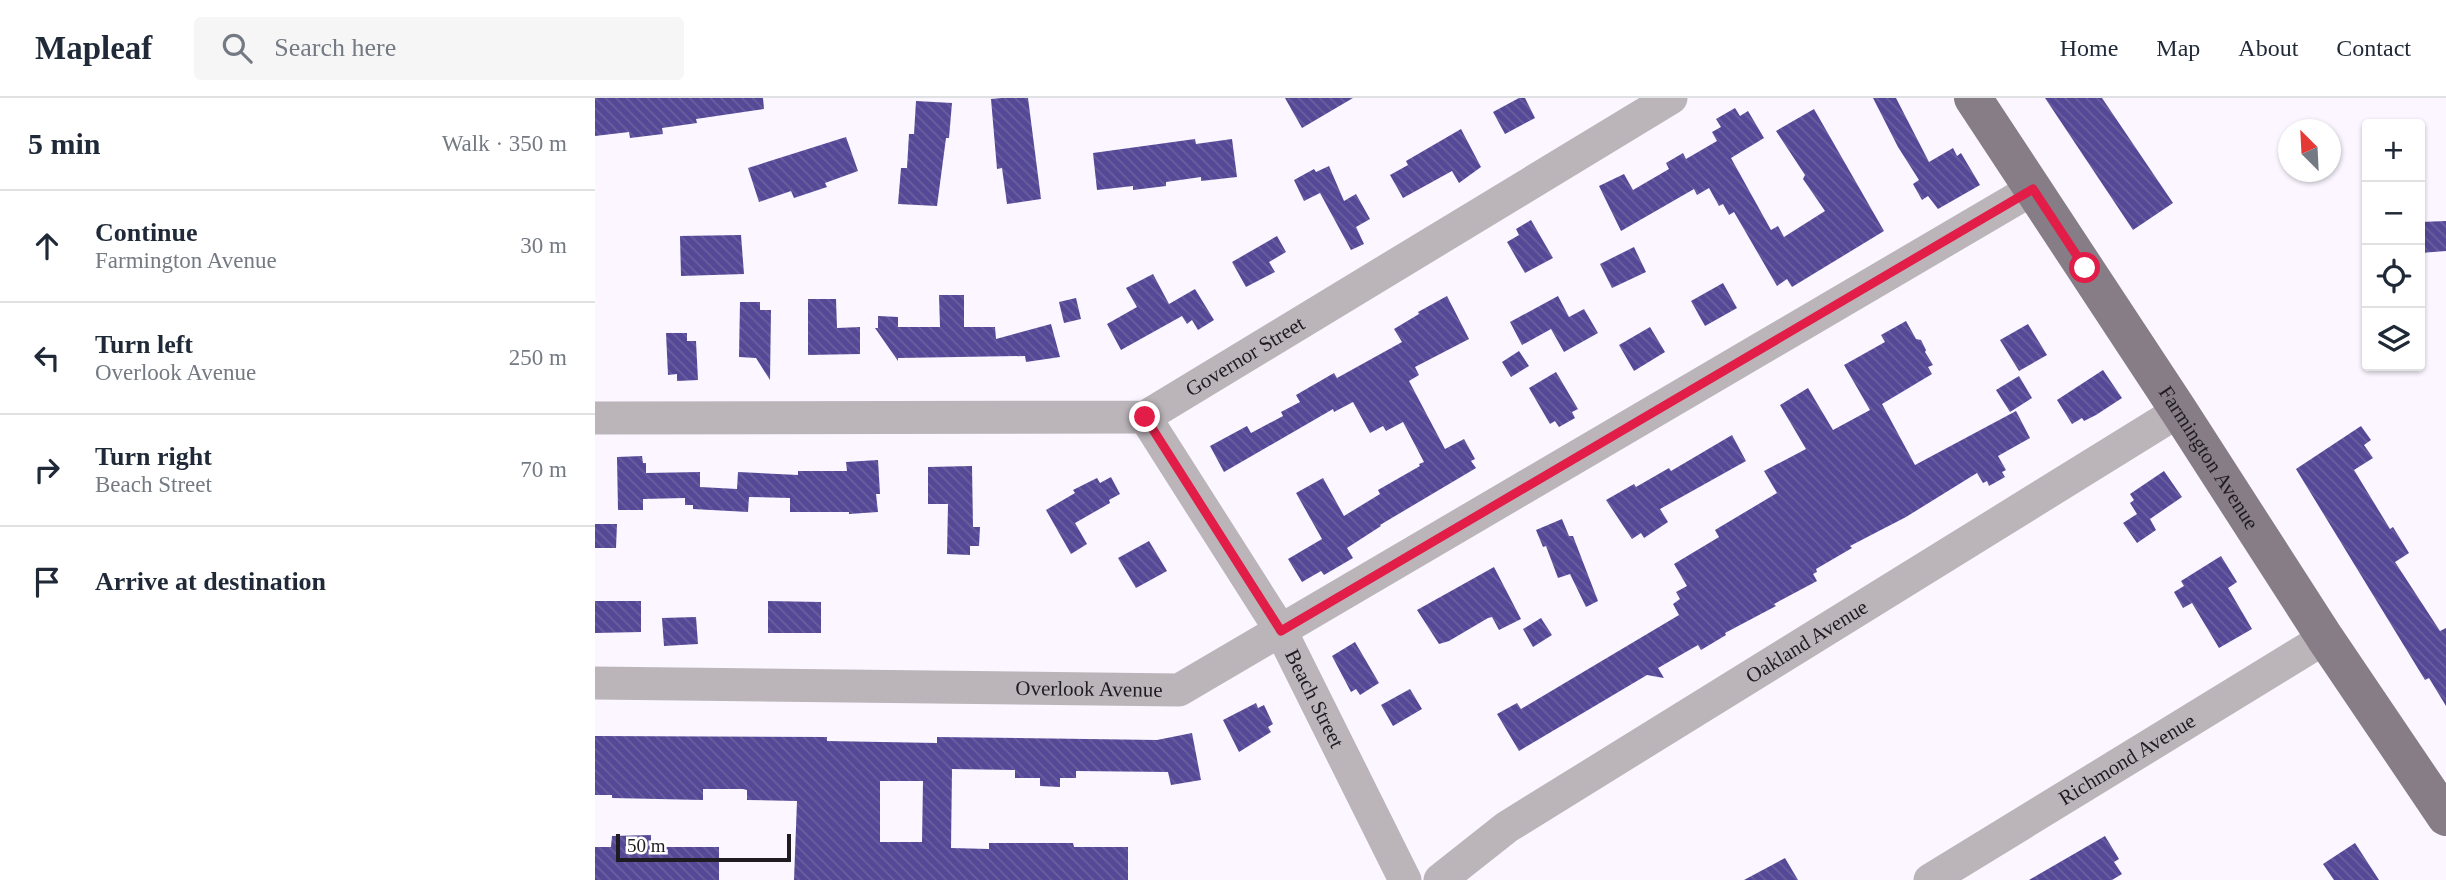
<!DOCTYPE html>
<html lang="en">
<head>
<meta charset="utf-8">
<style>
	:root { --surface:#fff; --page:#f6f6f7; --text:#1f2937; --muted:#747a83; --line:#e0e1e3 }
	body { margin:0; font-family:Georgia,serif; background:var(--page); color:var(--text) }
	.controls { position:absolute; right:21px; top:21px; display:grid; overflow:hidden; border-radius:7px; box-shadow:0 2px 5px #0004 }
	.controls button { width:63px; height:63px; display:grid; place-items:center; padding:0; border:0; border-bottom:2px solid var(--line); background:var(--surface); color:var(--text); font:35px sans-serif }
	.compass { position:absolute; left:1683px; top:21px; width:63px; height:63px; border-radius:50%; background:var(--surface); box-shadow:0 2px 5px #0004; rotate:336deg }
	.scale { position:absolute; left:21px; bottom:18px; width:175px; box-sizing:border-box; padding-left:7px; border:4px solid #1f1c21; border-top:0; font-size:19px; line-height:24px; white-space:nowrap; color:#1f1c21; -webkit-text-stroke:5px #fff; paint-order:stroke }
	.stop { position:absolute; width:21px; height:21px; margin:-16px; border:5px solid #e11d48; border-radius:50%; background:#fff }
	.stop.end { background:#e11d48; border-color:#fff; box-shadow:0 2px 7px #0008 }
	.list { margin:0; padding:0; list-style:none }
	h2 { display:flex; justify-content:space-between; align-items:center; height:91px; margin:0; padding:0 28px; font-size:30px }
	h2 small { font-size:23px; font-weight:400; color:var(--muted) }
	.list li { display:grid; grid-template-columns:46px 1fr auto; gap:21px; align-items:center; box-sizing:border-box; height:112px; padding:0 28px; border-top:2px solid var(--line) }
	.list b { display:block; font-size:26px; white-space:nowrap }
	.list p { margin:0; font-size:23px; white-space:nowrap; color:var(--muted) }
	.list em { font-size:23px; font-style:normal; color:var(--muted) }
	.icon { flex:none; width:38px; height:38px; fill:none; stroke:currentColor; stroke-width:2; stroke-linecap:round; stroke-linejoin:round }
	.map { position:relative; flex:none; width:1851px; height:782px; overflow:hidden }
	header { display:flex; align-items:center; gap:42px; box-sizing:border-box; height:98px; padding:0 35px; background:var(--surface); border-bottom:2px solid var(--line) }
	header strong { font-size:33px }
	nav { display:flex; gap:38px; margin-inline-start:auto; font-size:24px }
	.search { width:490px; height:63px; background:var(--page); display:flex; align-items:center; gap:18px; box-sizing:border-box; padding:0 24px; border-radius:7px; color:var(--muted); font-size:26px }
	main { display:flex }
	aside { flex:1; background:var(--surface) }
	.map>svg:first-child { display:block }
</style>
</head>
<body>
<header>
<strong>Mapleaf</strong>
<div class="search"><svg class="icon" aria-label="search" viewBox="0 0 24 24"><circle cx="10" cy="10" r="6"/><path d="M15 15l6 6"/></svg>Search here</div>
<nav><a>Home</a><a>Map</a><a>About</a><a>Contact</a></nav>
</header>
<main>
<aside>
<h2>5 min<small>Walk · 350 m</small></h2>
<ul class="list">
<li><svg class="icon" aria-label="ahead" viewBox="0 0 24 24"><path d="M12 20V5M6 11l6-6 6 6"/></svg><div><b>Continue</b><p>Farmington Avenue</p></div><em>30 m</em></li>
<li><svg class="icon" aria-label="left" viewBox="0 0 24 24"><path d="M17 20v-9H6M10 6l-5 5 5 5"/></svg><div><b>Turn left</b><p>Overlook Avenue</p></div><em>250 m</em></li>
<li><svg class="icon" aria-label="right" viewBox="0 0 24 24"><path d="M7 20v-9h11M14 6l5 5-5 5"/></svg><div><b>Turn right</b><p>Beach Street</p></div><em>70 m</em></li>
<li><svg class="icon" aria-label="arrive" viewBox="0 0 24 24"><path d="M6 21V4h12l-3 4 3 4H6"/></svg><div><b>Arrive at destination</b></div></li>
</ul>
</aside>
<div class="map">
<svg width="1851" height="782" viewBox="0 0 1851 782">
	<defs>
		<pattern id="building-back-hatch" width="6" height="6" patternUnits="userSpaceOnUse" patternTransform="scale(1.75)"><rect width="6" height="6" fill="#554997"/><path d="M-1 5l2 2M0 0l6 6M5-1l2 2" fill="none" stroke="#6a609e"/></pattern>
	</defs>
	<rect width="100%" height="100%" fill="#fbf6ff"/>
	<!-- building -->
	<path fill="url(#building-back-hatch)" fill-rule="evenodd" d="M 0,0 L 168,0 L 169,11 L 101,21 L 102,25 L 67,30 L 68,36 L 35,40 L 34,34 L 0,38 Z
		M 407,0 L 433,0 L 446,101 L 412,106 L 407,70 L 402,71 L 396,1 Z
		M 690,0 L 758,0 L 707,30 Z
		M 924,0 L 930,0 L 940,20 L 910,36 L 898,14 Z
		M 1278,0 L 1301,0 L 1334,64 L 1358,50 L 1362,58 L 1366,55 L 1385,87 L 1343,111 L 1333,98 L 1327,102 L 1318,86 L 1324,82 L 1303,49 Z
		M 1450,0 L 1507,0 L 1578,105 L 1538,132 Z
		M 321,3 L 357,5 L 354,40 L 351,40 L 342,108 L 303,106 L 306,70 L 312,70 L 314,36 L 319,36 Z
		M 1140,10 L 1145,18 L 1153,13 L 1169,40 L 1136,60 L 1176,132 L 1183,128 L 1189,139 L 1230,113 L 1208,81 L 1210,77 L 1181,33 L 1219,11 L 1289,133 L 1197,189 L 1192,181 L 1182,188 L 1139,114 L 1134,117 L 1128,106 L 1124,108 L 1114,90 L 1102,97 L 1099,91 L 1026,133 L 1004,88 L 1029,76 L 1038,92 L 1074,71 L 1071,65 L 1088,55 L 1091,61 L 1122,43 L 1117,34 L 1126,29 L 1121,21 Z
		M 866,31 L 886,69 L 864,85 L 857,73 L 808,100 L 795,77 L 813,67 L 811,63 Z
		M 251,39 L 263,73 L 230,85 L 232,89 L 199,100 L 196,93 L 164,104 L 153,70 Z
		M 600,41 L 601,46 L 637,41 L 642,79 L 606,83 L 606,79 L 571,84 L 571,88 L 538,92 L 538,88 L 502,92 L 498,55 Z
		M 734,68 L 749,103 L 761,96 L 775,121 L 761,129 L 769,146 L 756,152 L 725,95 L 709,103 L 699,82 L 719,71 L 721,74 Z
		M 936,122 L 958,160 L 930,175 L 912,144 L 924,137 L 921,131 Z
		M 1851,123 L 1851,153 L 1825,155 L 1825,124 Z
		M 146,137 L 149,176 L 86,178 L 85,138 Z
		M 682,138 L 691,154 L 674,164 L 680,174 L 651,189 L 637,164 Z
		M 1039,149 L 1051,174 L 1017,190 L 1005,166 Z
		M 558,176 L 574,206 L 600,191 L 619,222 L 603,232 L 597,222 L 592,226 L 587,218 L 526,252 L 512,226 L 542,209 L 531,190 Z
		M 1128,185 L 1142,210 L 1110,228 L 1096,203 Z
		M 344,197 L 369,197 L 369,229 L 400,229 L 401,241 L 456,226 L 465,259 L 431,264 L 430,258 L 303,260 L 303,263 L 280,230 L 283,230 L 283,218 L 303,219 L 303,229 L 345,229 Z
		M 852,198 L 874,241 L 820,269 L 824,277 L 814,283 L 850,351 L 869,341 L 880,361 L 876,363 L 881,370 L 785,427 L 786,428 L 752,450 L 758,460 L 729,477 L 726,473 L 707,484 L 693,461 L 727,441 L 701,395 L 728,380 L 749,418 L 785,396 L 783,392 L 825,368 L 824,366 L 829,364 L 808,324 L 791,333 L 788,328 L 775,335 L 758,304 L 739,314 L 738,311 L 629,374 L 615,348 L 652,328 L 656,335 L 688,318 L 686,314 L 705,304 L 701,297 L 739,275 L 742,280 L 807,244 L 799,231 L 824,216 L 823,214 Z
		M 963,198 L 974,219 L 989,211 L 1003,235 L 969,254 L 956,231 L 927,247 L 915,224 Z
		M 481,200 L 486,221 L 469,225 L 464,204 Z
		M 213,201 L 241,201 L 242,230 L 265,229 L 265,256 L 213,257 Z
		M 145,204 L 165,204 L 165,212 L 176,212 L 175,282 L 161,260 L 144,259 Z
		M 1311,223 L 1321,241 L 1326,242 L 1331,252 L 1330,254 L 1338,267 L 1333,269 L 1337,276 L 1287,306 L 1320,367 L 1421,313 L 1435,340 L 1403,358 L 1411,372 L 1407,374 L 1410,379 L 1394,388 L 1392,383 L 1388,385 L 1382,375 L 1311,419 L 1255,448 L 1257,450 L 1221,471 L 1222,474 L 1218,476 L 1222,483 L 1179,506 L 1181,508 L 1130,535 L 1131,537 L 1106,552 L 1103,547 L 1063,570 L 1069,580 L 1052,577 L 924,653 L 902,616 L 922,605 L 926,611 L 1084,517 L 1078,506 L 1085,501 L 1081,494 L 1092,488 L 1079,466 L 1124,439 L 1120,432 L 1182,395 L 1169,373 L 1211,351 L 1185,307 L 1213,290 L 1238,332 L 1275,312 L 1249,267 L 1290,244 L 1286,237 Z
		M 1433,226 L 1452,257 L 1424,273 L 1405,242 Z
		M 1055,229 L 1070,254 L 1039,273 L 1024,247 Z
		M 71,235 L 92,235 L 92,243 L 101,243 L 103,282 L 82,283 L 82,276 L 73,277 Z
		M 924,253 L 934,268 L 916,279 L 907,264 Z
		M 1508,272 L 1527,300 L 1501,317 L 1489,323 L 1487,320 L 1477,326 L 1462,302 Z
		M 961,274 L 983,311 L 977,314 L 980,320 L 964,329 L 960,323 L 955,326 L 934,290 Z
		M 1424,278 L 1437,300 L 1415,314 L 1401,292 Z
		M 1766,328 L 1776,342 L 1769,347 L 1778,360 L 1759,372 L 1795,431 L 1798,429 L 1814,455 L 1800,464 L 1845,533 L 1851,530 L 1851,608 L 1834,580 L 1830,582 L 1701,371 Z
		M 1137,337 L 1151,363 L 1065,411 L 1073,424 L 1049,440 L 1046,435 L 1037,441 L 1011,402 L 1039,386 L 1041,389 L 1074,370 L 1076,373 Z
		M 47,358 L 48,365 L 51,365 L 51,375 L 105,374 L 105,389 L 142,391 L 143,374 L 203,377 L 203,373 L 252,373 L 251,364 L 283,362 L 285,396 L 281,396 L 283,414 L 254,416 L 254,414 L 195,414 L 195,400 L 154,399 L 153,414 L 98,411 L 98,407 L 90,407 L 90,400 L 48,401 L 48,412 L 23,412 L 22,359 Z
		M 377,368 L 378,429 L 385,429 L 384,448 L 375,448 L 375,457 L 352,456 L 353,406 L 333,406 L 333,369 Z
		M 1569,373 L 1587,399 L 1555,421 L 1561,432 L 1542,445 L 1528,425 L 1542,416 L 1535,405 L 1539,402 L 1535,396 Z
		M 516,379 L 525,396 L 514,402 L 515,405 L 480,425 L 492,446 L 476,456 L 451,412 L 480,395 L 478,392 L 502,380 L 505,385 Z
		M 967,421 L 974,438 L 978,438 L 1003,503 L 991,509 L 975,476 L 963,480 L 951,448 L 948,449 L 941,432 Z
		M 0,426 L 22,426 L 21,450 L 0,450 Z
		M 554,443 L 572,473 L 541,490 L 523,460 Z
		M 1626,458 L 1642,484 L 1633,490 L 1657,531 L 1624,550 L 1597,505 L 1588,510 L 1579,494 L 1589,488 L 1586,483 Z
		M 899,469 L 926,521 L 904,532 L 897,519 L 893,520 L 854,543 L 844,546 L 822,512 Z
		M 0,503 L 46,503 L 46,534 L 0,535 Z
		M 173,503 L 226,504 L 226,535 L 173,535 Z
		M 101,519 L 103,546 L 69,548 L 67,520 Z
		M 946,520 L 957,537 L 938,549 L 928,531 Z
		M 760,544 L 784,585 L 765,597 L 761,591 L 756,594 L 737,558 Z
		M 815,591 L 827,611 L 798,628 L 786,607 Z
		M 661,605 L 663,610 L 669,607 L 678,626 L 673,629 L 676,634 L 644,654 L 628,622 Z
		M 597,635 L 606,682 L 576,687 L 573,674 L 481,673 L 481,680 L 465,680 L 465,689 L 445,688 L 445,680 L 420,680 L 420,672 L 357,671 L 356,750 L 394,751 L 394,745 L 478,745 L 479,749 L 533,749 L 533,782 L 199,782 L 202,703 L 152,702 L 152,692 L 148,691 L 108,691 L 108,702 L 17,700 L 17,697 L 0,697 L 0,638 L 232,639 L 232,643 L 342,645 L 342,639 L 562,642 ZM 285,683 L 328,683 L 327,744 L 285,744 Z
		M 56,737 L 56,749 L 124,749 L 124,782 L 0,782 L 0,749 L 16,749 L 17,738 Z
		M 1510,738 L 1524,761 L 1519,764 L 1527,776 L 1517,782 L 1434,782 Z
		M 1760,745 L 1784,782 L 1739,782 L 1728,766 Z
		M 1190,760 L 1203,782 L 1149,782 Z"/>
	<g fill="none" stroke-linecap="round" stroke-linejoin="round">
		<!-- minor -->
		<g stroke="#bbb5ba" stroke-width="33">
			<path id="s1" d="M 550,319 L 686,533 L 810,782"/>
			<path id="s2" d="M 0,320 L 550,319 L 1076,0"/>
			<path id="s3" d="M 0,585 L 584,592 L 1438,91"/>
			<path id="s4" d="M 845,782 L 912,729 L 1584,313"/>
			<path id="s5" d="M 1335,782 L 1730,540"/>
		</g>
		<!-- major -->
		<path stroke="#877d86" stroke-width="38" id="s6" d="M 1378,0 L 1584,313 L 1730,540 L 1851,719"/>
	</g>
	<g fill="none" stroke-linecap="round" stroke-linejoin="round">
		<!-- route -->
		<path stroke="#e11d48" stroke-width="9" d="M 550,319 L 686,533 L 1438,91 L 1490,170"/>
	</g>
	<g text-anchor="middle" stroke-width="7" stroke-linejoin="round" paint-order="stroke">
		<!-- street labels -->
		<g font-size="21" fill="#1f1c21" stroke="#fff">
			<text dy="7" stroke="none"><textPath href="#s2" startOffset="667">Governor Street</textPath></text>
			<text dy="7" stroke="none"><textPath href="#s6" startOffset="430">Farmington Avenue</textPath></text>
			<text dy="7" stroke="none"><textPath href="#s4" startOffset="438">Oakland Avenue</textPath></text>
			<text dy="7" stroke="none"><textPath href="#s3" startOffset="494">Overlook Avenue</textPath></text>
			<text dy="7" stroke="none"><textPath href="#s1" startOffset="329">Beach Street</textPath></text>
			<text dy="7" stroke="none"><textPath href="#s5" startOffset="231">Richmond Avenue</textPath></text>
		</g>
	</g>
</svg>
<div class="controls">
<button>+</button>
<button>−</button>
<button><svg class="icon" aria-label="locate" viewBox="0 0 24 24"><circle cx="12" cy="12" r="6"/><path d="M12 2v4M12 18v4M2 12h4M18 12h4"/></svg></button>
<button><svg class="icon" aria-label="layers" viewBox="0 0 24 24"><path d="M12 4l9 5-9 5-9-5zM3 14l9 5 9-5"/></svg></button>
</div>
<svg class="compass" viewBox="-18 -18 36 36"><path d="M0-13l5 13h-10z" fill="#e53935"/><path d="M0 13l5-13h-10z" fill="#747a83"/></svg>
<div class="scale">50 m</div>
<div class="stop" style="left:1490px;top:170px"></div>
<div class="stop end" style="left:550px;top:319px"></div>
</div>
</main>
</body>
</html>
